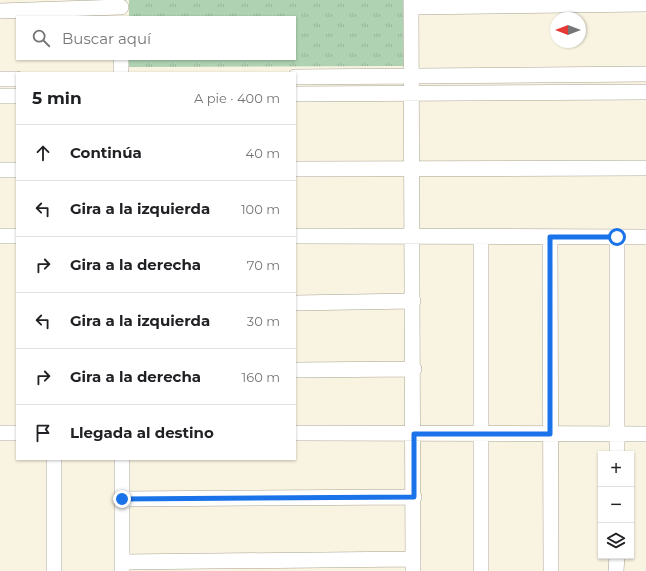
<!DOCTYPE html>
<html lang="es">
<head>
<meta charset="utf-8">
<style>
	:root { --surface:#fff; --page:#f6f6f6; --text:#202124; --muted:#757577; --line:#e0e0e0 }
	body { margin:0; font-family:Montserrat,sans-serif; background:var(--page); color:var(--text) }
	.controls { position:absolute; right:12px; bottom:12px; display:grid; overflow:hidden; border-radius:0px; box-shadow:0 1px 3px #0004 }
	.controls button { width:36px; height:36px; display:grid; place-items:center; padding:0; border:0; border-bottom:1px solid var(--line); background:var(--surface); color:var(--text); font:20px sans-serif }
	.compass { position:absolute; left:550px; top:12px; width:36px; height:36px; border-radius:50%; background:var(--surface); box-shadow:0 1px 3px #0004; rotate:270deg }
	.stop { position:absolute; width:12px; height:12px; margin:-9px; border:3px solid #1a73e8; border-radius:50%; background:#fff }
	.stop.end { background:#1a73e8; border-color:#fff; box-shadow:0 1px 4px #0008 }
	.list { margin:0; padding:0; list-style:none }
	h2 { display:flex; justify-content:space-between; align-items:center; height:52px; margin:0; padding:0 16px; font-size:17px }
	h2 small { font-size:13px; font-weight:400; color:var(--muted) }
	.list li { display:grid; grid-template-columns:26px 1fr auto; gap:12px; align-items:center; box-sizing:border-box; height:56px; padding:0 16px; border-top:1px solid var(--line) }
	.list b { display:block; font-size:15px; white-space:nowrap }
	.list em { font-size:13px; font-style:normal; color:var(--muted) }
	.icon { flex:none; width:22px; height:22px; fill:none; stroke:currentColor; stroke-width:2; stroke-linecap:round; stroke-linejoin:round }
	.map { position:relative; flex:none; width:646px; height:571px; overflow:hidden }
	.search { position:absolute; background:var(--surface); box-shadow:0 1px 3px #0004; left:16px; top:16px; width:280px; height:44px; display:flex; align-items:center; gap:10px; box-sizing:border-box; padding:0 14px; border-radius:0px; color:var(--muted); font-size:15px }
	.panel { position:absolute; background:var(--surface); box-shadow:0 1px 3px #0004; left:16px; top:72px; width:280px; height:388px; border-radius:0px }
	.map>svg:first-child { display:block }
</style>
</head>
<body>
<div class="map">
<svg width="646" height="571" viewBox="0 0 646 571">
	<defs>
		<pattern id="park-tufts" width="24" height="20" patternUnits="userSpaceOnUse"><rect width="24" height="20" fill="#aed2b2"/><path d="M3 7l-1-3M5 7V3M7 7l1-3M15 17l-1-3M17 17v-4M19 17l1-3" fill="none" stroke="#96b599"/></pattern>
	</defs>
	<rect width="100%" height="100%" fill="#f9f4e1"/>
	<!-- park -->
	<path fill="url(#park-tufts)" d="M 129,0 L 404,0 L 404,66 L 128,67 L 129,59 L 295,59 L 295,17 L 129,17 Z"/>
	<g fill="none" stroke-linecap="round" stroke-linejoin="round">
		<defs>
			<path id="minor" d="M 411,0 L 413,571
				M 411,7 L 646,4
				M 0,11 L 121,7
				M 121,59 L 121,73
				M 295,77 L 646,74
				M 0,79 L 17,79
				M 295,94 L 646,92
				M 0,96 L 17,96
				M 295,169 L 646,168
				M 0,170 L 17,170
				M 0,236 L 17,236
				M 295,236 L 646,237
				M 481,237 L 481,571
				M 550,237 L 551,571
				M 295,303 L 413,301
				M 295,370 L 414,369
				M 0,433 L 17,433
				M 295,433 L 646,434
				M 617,454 L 617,237
				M 54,459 L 54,571
				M 122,459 L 122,571
				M 122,499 L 414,497
				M 122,562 L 413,559
				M 616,571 L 617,556"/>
		</defs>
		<!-- minor casing -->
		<use href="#minor" stroke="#a9a492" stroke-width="16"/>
		<!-- minor -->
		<use href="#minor" stroke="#fff" stroke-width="15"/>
	</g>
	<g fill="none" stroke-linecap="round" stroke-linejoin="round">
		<!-- route -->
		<path stroke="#1a73e8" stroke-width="5" d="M 122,499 L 414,497 L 414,434 L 550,434 L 550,237 L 617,237"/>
	</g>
</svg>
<div class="controls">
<button>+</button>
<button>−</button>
<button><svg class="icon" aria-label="layers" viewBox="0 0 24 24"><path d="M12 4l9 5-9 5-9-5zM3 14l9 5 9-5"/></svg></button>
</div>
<svg class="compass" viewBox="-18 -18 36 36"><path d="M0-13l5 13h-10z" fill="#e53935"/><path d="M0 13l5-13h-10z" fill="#757577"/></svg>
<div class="stop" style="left:617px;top:237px"></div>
<div class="stop end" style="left:122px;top:499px"></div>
<div class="search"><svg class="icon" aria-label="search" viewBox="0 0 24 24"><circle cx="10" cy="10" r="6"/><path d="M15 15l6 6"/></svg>Buscar aquí</div>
<section class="panel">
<h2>5 min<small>A pie · 400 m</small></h2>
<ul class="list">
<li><svg class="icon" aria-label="ahead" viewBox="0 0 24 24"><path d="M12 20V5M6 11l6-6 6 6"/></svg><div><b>Continúa</b></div><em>40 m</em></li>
<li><svg class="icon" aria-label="left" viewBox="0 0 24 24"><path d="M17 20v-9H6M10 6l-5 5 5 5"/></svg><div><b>Gira a la izquierda</b></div><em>100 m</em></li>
<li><svg class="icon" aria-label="right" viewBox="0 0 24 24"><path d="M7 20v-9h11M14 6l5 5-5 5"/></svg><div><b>Gira a la derecha</b></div><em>70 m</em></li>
<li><svg class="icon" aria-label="left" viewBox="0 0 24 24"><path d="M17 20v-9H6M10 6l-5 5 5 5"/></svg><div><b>Gira a la izquierda</b></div><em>30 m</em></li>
<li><svg class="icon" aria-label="right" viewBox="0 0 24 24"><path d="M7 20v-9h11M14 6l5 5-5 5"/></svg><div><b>Gira a la derecha</b></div><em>160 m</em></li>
<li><svg class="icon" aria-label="arrive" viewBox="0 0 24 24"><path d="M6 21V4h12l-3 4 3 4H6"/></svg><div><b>Llegada al destino</b></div></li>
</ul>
</section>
</div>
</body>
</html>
